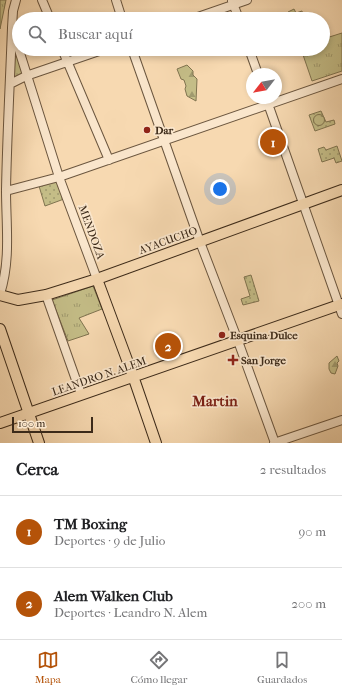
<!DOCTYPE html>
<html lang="es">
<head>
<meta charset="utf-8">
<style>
	:root { --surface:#fff; --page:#f2f2f2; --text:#202124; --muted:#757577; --line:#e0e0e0; --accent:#b45309 }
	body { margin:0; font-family:"IM FELL French Canon",serif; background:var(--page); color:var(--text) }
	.compass { position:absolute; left:246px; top:68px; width:36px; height:36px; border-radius:50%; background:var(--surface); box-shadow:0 2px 6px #0003; rotate:239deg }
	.scale { position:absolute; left:12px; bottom:10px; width:81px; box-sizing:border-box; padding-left:4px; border:2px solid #3c2a19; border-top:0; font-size:11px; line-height:14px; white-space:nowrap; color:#3c2a19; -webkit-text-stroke:3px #fae6cc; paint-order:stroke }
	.you { position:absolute; left:220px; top:189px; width:14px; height:14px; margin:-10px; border:3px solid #fff; border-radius:50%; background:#1a73e8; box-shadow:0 0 0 6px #1a73e833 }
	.badge { display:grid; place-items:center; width:26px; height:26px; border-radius:50%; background:var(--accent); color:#fff; font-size:13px; font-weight:700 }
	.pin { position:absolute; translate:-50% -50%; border:2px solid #fff; box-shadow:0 1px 4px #0006 }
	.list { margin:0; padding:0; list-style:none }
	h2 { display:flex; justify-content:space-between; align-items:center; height:52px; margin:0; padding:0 16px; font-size:17px }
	h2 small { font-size:13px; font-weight:400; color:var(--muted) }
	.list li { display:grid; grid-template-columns:26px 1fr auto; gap:12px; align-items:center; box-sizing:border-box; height:72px; padding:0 16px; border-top:1px solid var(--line) }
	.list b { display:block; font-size:15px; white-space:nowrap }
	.list p { margin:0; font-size:13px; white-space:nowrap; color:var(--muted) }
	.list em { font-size:13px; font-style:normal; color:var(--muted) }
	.icon { flex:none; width:22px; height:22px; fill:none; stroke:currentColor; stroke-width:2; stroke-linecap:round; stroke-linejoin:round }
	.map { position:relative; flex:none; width:342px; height:443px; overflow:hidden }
	.search { position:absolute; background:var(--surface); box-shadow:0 2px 6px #0003; left:12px; right:12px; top:12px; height:44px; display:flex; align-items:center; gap:10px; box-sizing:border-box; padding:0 14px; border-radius:22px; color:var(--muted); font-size:15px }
	.sheet { height:196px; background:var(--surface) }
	nav { display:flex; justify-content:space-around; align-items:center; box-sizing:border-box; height:56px; border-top:1px solid var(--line); background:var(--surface); font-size:11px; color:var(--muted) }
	nav a { display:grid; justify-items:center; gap:2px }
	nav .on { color:var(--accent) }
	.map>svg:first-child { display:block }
</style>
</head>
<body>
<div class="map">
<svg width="342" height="443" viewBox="0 0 342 443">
	<defs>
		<pattern id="grass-dots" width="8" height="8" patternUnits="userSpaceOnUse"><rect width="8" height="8" fill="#c4bd87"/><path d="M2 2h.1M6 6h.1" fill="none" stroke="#a09a6e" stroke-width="1.8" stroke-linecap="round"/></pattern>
		<pattern id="forest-firs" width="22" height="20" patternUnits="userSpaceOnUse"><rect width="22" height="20" fill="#c4bd87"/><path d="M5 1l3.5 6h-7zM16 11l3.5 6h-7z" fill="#a09a6e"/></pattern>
		<pattern id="park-tufts" width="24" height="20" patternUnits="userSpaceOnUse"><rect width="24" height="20" fill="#c4bd87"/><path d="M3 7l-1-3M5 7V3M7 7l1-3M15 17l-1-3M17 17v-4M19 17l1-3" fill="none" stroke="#a09a6e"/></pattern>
	</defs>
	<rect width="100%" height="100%" fill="#f7d9b1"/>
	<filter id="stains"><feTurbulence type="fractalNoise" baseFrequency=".005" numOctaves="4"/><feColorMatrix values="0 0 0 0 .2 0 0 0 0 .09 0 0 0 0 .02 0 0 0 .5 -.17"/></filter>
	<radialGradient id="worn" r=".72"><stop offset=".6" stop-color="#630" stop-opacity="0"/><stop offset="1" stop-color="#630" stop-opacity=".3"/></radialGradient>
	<!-- grass -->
	<path fill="url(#grass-dots)" stroke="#807450" d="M 294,9 L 296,13 L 302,11 L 304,19 L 291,19 L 288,12 Z
		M 321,111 L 326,122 L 334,120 L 335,124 L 315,131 L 309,115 Z
		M 337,146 L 342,161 L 336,163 L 334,158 L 322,162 L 318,149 L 324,147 L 326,150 Z
		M 58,181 L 64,199 L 45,206 L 39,186 Z
		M 251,275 L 259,301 L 243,305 L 241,299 L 250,296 L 244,277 Z"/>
	<!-- forest -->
	<path fill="url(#forest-firs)" stroke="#807450" d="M 187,65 L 193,71 L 193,75 L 197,79 L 196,101 L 187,96 L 185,89 L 186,86 L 184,80 L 181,79 L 177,69 Z
		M313.5 120a5.5 5.5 0 1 1 11 0a5.5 5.5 0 1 1-11 0Z
		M 337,356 L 339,361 L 337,363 L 338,366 L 335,374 L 331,373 L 329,369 L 329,363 Z"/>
	<!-- park -->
	<path fill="url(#park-tufts)" stroke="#807450" d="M 0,0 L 6,0 L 0,29 Z
		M 342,33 L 342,71 L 312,81 L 301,49 L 323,49 L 323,39 Z
		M 15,51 L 24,75 L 14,80 Z
		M 93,286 L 102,309 L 79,318 L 89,334 L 68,341 L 52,300 Z"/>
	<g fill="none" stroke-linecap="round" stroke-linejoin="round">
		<defs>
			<path id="minor" d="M 42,0 L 50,19
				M 116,0 L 122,19
				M 232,1 L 239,19
				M 192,19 L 247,0
				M 14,34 L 59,177 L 97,279
				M 62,49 L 109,160
				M 132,49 L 200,242 L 238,341 L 275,443
				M 249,49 L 258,74
				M 10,84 L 26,76 L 105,49
				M 266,98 L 342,314
				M 6,191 L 59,177 L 342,79
				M 0,294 C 11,260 6,225 6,190 C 7,136 10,82 12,28 L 13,11 L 16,0
				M 46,295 L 81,394
				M 274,443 L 342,420"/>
			<path id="major" d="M 97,279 L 133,376 L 156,443
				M 0,295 L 18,300 L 46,295 L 97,279 L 342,190
				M 0,329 L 39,443
				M 0,423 L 342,304"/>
		</defs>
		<!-- minor casing -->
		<use href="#minor" stroke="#6b563f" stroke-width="10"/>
		<!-- major casing -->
		<use href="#major" stroke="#3c2a19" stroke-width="12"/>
		<!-- minor -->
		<use href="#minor" stroke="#fae6cc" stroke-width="8"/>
		<!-- major -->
		<use href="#major" stroke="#f7d9b1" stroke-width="10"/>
	</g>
	<!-- markers -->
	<g fill="#8f2418" stroke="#fae6cc" stroke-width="1.5">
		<circle cx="147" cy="130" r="4"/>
		<circle cx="222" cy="335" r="4"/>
		<path d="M231 354h4v4h4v4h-4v4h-4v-4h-4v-4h4z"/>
	</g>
	<g text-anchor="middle" stroke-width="3.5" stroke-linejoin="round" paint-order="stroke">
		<!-- poi labels -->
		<g font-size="11" font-weight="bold" fill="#3c2a19" stroke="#fae6cc" text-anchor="start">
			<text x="155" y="134">Dar</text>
			<text x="230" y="339">Esquina Dulce</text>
			<text x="241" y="364">San Jorge</text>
		</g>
		<!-- street labels -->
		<g font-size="11" fill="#3c2a19" stroke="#fae6cc">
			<text transform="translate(92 232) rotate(70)" y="4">MENDOZA</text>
			<text transform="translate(168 240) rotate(-20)" y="4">AYACUCHO</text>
			<text transform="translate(99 376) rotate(-19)" y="4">LEANDRO N. ALEM</text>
		</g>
		<!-- district labels -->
		<g font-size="15" font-weight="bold" fill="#7a1f14" stroke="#fae6cc">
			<text x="215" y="406">Martin</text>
		</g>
	</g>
	<rect width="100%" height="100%" filter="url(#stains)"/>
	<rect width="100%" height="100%" fill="url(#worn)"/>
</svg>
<svg class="compass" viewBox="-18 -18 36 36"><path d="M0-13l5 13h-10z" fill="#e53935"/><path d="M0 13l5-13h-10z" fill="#757577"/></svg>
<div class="scale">100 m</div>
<div class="you"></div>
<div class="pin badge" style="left:273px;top:142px">1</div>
<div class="pin badge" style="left:168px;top:346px">2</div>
<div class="search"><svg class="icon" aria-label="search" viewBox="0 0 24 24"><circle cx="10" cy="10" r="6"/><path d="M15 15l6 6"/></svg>Buscar aquí</div>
</div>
<section class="sheet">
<h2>Cerca<small>2 resultados</small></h2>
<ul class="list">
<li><span class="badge">1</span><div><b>TM Boxing</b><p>Deportes · 9 de Julio</p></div><em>90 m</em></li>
<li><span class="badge">2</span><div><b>Alem Walken Club</b><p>Deportes · Leandro N. Alem</p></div><em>200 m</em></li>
</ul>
</section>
<nav>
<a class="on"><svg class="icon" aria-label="map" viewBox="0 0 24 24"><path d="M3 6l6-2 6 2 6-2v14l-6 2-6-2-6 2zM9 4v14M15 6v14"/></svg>Mapa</a>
<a><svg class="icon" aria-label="directions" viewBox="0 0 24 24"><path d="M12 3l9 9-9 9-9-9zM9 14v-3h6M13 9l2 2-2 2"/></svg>Cómo llegar</a>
<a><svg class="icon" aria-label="saved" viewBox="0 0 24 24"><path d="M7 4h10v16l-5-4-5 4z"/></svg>Guardados</a>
</nav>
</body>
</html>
